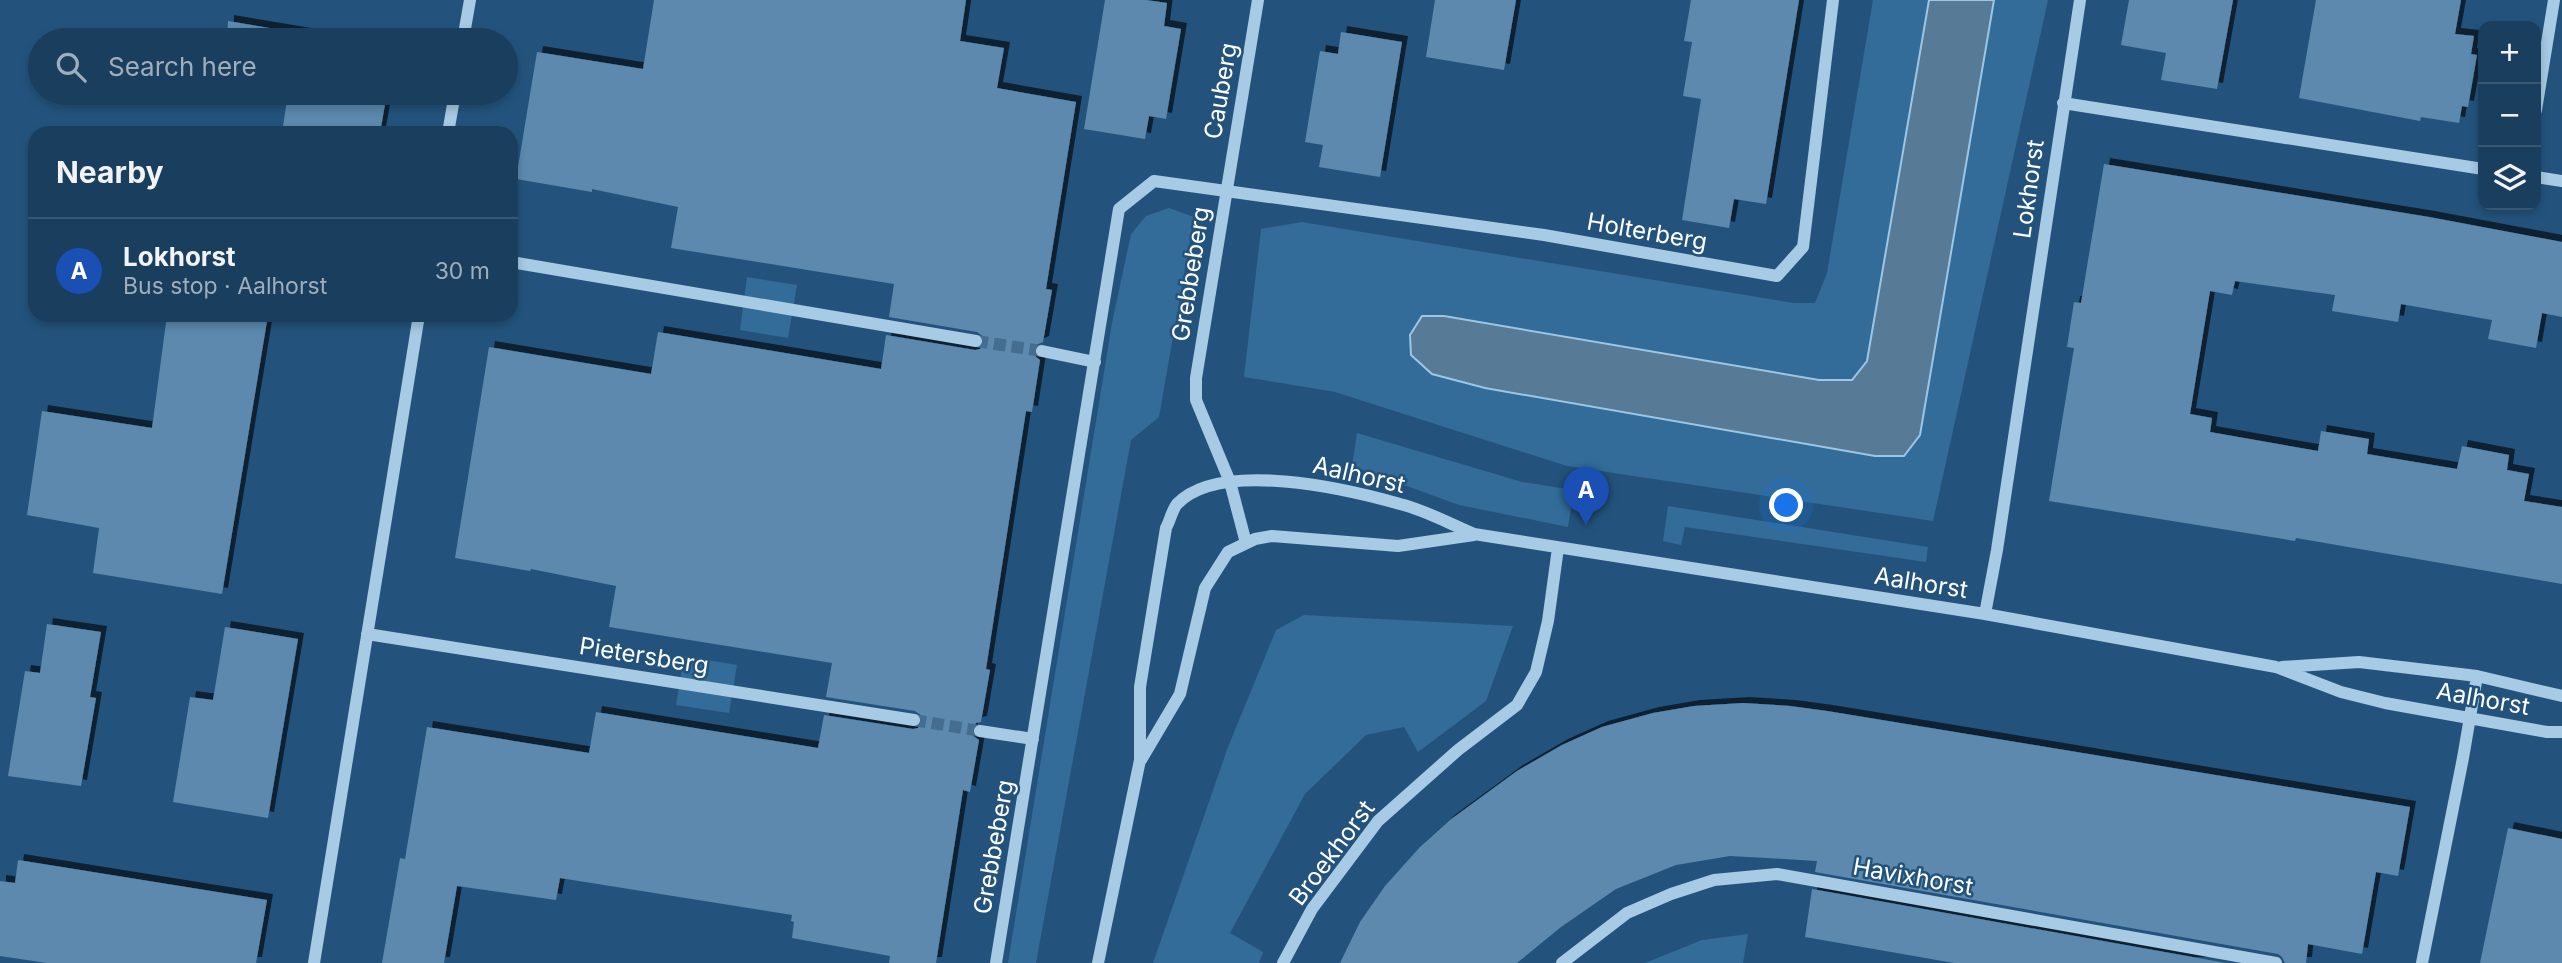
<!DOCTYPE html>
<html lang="en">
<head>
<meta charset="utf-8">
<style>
	:root { --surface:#1a3e5d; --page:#274966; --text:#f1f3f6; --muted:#9faebc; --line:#385772; --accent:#d6ab8b }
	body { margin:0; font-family:Inter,sans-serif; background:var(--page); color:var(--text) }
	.controls { position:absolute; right:21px; top:21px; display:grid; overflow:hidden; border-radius:14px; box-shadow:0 4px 10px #0003 }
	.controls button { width:63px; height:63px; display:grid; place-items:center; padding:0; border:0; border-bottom:2px solid var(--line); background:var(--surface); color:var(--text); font:35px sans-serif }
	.you { position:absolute; left:1787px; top:506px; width:24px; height:24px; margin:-18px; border:5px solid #fff; border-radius:50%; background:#1a73e8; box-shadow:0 0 0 10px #1a73e833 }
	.badge { display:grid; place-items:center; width:46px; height:46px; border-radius:50%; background:var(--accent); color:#fff; font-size:23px; font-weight:700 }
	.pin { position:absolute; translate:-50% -58px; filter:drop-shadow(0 2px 4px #0008) }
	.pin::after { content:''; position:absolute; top:37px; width:24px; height:21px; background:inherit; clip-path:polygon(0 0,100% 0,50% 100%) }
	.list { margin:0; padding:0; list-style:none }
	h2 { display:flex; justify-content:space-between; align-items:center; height:91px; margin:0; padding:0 28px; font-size:30px }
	h2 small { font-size:23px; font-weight:400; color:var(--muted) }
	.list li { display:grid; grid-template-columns:46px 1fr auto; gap:21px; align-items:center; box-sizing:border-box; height:105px; padding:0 28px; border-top:2px solid var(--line) }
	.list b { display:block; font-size:26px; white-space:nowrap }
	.list p { margin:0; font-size:23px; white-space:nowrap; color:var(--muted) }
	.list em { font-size:23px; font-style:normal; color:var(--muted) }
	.icon { flex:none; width:38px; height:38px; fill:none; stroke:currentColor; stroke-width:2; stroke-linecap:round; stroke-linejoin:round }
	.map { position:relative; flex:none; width:2562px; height:963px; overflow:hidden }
	.search { position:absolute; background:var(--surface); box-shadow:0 4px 10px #0003; left:28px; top:28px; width:490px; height:77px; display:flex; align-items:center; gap:18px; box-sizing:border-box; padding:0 24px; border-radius:38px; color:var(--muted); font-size:26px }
	.panel { position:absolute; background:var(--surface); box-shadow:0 4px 10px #0003; left:28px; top:126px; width:490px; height:196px; border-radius:21px }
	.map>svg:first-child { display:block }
</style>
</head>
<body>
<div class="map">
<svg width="2562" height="963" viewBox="0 0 2562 963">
	<defs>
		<filter id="shadow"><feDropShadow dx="6" dy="-6" stdDeviation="0" flood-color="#0009"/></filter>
	</defs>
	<rect width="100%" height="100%" fill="#23537c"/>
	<!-- green -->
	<path fill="#336c98" d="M 1873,0 L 1929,0 L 1867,361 L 1852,380 L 1819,380 L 1411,355 L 1432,374 L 1485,388 L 1875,456 L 1904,456 L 1920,435 L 1994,0 L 2048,0 L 1933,521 L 1567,466 L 1335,392 L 1244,377 L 1261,229 L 1302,222 L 1793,303 L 1815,303 L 1827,273 Z
		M 1169,208 L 1194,217 L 1159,417 L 1131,440 L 1036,963 L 1008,963 L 1112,323 L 1131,234 L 1146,216 Z
		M 747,277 L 797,285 L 788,338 L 740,330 Z
		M 1357,433 L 1522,482 L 1574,490 L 1568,527 L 1459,505 L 1352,466 Z
		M 1668,506 L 1928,547 L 1926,562 L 1685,527 L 1681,545 L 1663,541 Z
		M 1304,615 L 1513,626 L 1486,701 L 1418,752 L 1404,727 L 1366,735 L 1305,794 L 1230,933 L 1263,952 L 1259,963 L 1153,963 L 1228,747 L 1276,630 Z
		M 684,656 L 737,665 L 729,713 L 676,705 Z
		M 1748,934 L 1743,963 L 1645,963 L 1702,940 Z"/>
	<!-- water -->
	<path fill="#577a97" stroke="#9bc6e6" stroke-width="2" d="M 1929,0 L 1994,0 L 1920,435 L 1904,456 L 1875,456 L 1485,388 L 1432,374 L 1411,355 L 1410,335 L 1422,316 L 1444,316 L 1819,380 L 1852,380 L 1867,361 Z"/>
	<!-- building -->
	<path fill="#5c89ad" filter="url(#shadow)" d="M 654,0 L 966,0 L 960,41 L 1004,48 L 997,88 L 1076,102 L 1046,289 L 1052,290 L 1043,342 L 1036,345 L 1033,350 L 1036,357 L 1040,360 L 1032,412 L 1026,411 L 986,669 L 990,670 L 981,722 L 976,723 L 972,729 L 972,735 L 979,740 L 970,792 L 963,790 L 936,963 L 889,963 L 890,956 L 792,938 L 794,922 L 791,921 L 792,915 L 560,878 L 556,900 L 457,886 L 444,963 L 382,963 L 400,858 L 405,859 L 427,727 L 589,753 L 596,712 L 818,748 L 824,715 L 913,729 L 918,728 L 922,722 L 922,716 L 915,711 L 826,697 L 832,663 L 609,627 L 616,586 L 531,569 L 530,571 L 455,558 L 489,347 L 651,374 L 658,332 L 881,369 L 886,335 L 975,350 L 980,349 L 984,343 L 984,337 L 977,332 L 889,317 L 894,284 L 671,248 L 678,207 L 592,189 L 592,192 L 516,179 L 537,52 L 643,69 Z
		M 1105,0 L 1146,0 L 1167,3 L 1164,26 L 1181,29 L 1166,119 L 1149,116 L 1145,139 L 1084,129 Z
		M 1435,0 L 1516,0 L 1504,70 L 1426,57 Z
		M 1691,0 L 1799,0 L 1766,204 L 1734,199 L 1729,228 L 1682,220 L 1701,99 L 1683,96 L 1692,42 L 1684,41 Z
		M 2129,0 L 2233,0 L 2217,89 L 2161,80 L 2166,53 L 2121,45 Z
		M 2316,0 L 2461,0 L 2455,34 L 2474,36 L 2471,54 L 2477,55 L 2468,107 L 2462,106 L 2459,123 L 2421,117 L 2420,121 L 2299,98 Z
		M 228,21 L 323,37 L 341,40 L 227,40 Z
		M 1341,32 L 1402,42 L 1380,177 L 1319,167 L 1323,145 L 1305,142 L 1320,51 L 1338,54 Z
		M 288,93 L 387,93 L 380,133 L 282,133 Z
		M 2104,164 L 2429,217 L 2562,242 L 2562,317 L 2542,313 L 2536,348 L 2488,339 L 2492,320 L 2446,312 L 2401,304 L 2398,322 L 2332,311 L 2335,295 L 2235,281 L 2232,295 L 2210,291 L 2190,414 L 2212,418 L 2210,432 L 2318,451 L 2321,431 L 2369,439 L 2367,454 L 2457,469 L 2462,446 L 2509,455 L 2507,470 L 2529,474 L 2524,501 L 2562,507 L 2562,584 L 2296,538 L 2295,541 L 2049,501 L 2074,348 L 2067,347 L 2074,302 L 2081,303 Z
		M 167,315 L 268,315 L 222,594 L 93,573 L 99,528 L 27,515 L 42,411 L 152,428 Z
		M 47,624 L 101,632 L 90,697 L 96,698 L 81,786 L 8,776 L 25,671 L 40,673 Z
		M 225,627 L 298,639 L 268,818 L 173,802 L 190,697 L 213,700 Z
		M 1743,703 L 1790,706 L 1827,711 L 2410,807 L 2398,876 L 2376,872 L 2362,954 L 2308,944 L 2306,963 L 2285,963 L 2282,957 L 2278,954 L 1815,872 L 1817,861 L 1730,856 L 1676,865 L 1616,889 L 1561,927 L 1517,963 L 1340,963 L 1360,922 L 1385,886 L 1420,847 L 1450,820 L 1517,771 L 1562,745 L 1602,727 L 1653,713 L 1694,706 Z
		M 2508,828 L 2562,839 L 2562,963 L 2480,963 Z
		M 18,860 L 267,900 L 256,963 L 47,963 L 0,956 L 0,881 L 15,883 Z
		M 1812,889 L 2226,963 L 1954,963 L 1805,937 Z"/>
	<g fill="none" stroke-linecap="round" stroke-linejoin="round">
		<!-- minor-tunnel -->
		<path stroke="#446d90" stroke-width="12" stroke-dasharray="12 6" stroke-linecap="butt" d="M 976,341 L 1042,351
			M 914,720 L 980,731"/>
		<!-- minor -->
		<path stroke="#a7cae5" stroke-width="12" d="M 463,40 L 470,0
			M 2063,103 L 2483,169
			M 2536,110 L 2554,0
			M 448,133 L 455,93
			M 2536,177 L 2562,181
			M 511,262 L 976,341
			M 1042,351 L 1095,362
			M 1246,543 L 1230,482 L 1196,400 L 1196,378 L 1258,0
			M 1985,614 L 1997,550 L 2080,0
			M 367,634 L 914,720
			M 2282,667 L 2359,662 L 2477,676 L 2562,696
			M 980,731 L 1033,739
			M 1141,760 L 1180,694 L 1205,588 L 1228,552 L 1255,539 L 1272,536 L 1398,546 L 1474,535
			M 314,963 L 419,315
			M 996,963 L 1119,209 L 1154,181 L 1544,235 L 1777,276 L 1803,247 L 1833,0
			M 1098,963 L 1140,760 L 1140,687 L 1166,528 C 1170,521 1172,510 1177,504 C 1220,459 1347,489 1400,504 C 1425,510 1450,524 1474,534 L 1985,614 L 2276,667 L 2341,692 L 2385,703 L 2547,732 L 2562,732
			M 1283,963 L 1312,909 L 1378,821 L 1458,750 L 1517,705 L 1536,672 L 1548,621 L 1558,548
			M 1562,963 L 1627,913 L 1671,894 L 1714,880 L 1777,874 L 2276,963
			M 2422,963 L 2463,758 L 2477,676"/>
	</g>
	<g text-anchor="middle" stroke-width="5" stroke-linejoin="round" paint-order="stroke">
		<!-- street labels -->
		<g font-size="24" fill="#fff" stroke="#23537c">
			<text transform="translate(1221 91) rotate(-80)" y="8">Cauberg</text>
			<text transform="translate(2029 189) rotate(-82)" y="8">Lokhorst</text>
			<text transform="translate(1647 232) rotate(10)" y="8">Holterberg</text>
			<text transform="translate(1191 274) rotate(-81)" y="8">Grebbeberg</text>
			<text transform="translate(1359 475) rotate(13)" y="8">Aalhorst</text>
			<text transform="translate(1921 583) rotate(9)" y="8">Aalhorst</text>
			<text transform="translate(644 656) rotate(9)" y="8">Pietersberg</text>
			<text transform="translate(2483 699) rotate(10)" y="8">Aalhorst</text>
			<text transform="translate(994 847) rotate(-80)" y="8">Grebbeberg</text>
			<text transform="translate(1332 853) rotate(-53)" y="8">Broekhorst</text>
			<text transform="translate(1913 877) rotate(10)" y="8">Havixhorst</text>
		</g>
	</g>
</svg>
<div class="controls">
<button>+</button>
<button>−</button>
<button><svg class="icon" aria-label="layers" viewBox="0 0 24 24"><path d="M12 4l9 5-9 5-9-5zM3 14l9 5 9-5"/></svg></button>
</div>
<div class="you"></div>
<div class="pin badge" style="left:1586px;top:525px;background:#1a4fb4">A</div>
<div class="search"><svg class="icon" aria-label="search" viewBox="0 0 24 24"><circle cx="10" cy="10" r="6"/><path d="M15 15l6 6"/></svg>Search here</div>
<section class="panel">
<h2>Nearby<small></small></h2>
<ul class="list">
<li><span class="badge" style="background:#1a4fb4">A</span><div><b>Lokhorst</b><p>Bus stop · Aalhorst</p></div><em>30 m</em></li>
</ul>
</section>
</div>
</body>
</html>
